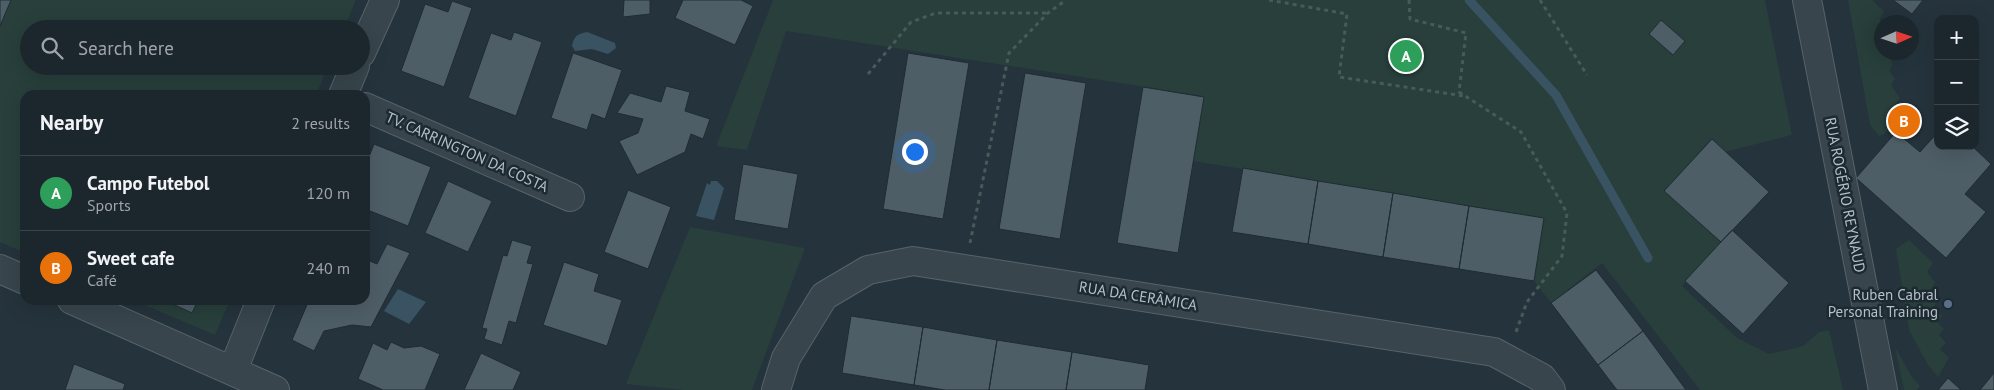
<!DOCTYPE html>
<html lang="en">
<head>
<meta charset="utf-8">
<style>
	:root { --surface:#1c262d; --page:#252e35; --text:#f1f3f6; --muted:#a0a5aa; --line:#3a4349; --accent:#bca0f2 }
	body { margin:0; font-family:"PT Sans",sans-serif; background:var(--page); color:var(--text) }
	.controls { position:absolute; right:15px; top:15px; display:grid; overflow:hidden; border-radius:10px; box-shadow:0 5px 20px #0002 }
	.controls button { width:45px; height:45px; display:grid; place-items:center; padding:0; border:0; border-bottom:1px solid var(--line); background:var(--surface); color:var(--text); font:25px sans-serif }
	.compass { position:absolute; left:1874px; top:15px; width:45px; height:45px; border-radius:50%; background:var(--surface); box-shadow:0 5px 20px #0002; rotate:87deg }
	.you { position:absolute; left:914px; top:151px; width:18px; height:18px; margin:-12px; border:4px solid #fff; border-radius:50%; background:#1a73e8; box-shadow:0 0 0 8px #1a73e833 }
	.badge { display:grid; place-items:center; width:32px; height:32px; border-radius:50%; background:var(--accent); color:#fff; font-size:16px; font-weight:700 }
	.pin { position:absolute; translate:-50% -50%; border:2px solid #fff; box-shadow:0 1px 5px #0006 }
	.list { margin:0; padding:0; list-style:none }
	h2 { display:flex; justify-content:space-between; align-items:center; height:65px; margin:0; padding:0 20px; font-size:21px }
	h2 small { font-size:16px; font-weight:400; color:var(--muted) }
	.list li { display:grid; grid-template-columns:32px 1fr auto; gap:15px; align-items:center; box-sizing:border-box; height:75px; padding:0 20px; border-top:1px solid var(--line) }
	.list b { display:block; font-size:19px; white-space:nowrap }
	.list p { margin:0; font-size:16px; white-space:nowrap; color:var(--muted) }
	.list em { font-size:16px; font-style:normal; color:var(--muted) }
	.icon { flex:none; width:28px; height:28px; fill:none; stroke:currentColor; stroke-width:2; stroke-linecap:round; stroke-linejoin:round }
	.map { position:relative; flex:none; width:1994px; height:390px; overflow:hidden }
	.search { position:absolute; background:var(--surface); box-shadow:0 5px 20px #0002; left:20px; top:20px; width:350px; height:55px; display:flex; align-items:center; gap:12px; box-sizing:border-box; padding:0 18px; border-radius:28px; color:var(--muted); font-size:19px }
	.panel { position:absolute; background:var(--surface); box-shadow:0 5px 20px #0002; left:20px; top:90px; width:350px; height:215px; border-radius:15px }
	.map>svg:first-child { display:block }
</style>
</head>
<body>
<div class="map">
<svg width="1994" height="390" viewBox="0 0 1994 390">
	<rect width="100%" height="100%" fill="#25333c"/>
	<!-- green -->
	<path fill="#283f3c" d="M 0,0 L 356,0 L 344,29 L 29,29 L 29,66 L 328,66 L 316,95 L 25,95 L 25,253 L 0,242 Z
		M 773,0 L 1765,0 L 1792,135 L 1725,152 L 1711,139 L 1665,190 L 1721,242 L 1682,286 L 1737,338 L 1769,354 L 1803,346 L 1819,332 L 1829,330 L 1843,390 L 1700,390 L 1602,263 L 1551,303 L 1534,281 L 1544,218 L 1193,161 L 1203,96 L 786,31 L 747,150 L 716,146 Z
		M 1848,0 L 1872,0 L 1884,11 L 1880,19 L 1882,52 L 1886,53 L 1893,64 L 1889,70 L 1895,79 L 1891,85 L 1900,98 L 1895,104 L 1902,114 L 1884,134 L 1879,136 L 1870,125 Z
		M 690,227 L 805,248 L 752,390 L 683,390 L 626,384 Z
		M 1909,240 L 1933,263 L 1927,272 L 1935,282 L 1931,289 L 1938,298 L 1934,306 L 1942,316 L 1937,322 L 1944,329 L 1939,335 L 1946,343 L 1940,349 L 1949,358 L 1938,377 L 1928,365 L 1909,330 L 1896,249 Z
		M 133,300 L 230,300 L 215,335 Z
		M 1895,347 L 1912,377 L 1920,386 L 1917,390 L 1904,390 Z"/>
	<!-- water -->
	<path fill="#395362" d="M 587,32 L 615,43 L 616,48 L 608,54 L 592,49 L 575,51 L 572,46 C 574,36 577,34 587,32 Z
		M 711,181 L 717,181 L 724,188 L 714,220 L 696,216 L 707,183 L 710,185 Z
		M 398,289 L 426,302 L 409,324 L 384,311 Z"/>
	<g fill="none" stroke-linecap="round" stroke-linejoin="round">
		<!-- stream -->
		<path stroke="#395362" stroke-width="9" d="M 1469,0 L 1556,95 L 1648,258"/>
	</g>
	<!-- building -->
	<path fill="#4e5e67" stroke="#202c33" d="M 0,0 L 11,0 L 0,26 Z
		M 624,0 L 650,0 L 650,14 L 623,17 Z
		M 683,0 L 741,0 L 753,6 L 735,45 L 675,18 Z
		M 1893,0 L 1923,0 L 1912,14 Z
		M 452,1 L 472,8 L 444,87 L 401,71 L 425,4 L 448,12 Z
		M 1661,20 L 1685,41 L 1673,55 L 1649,34 Z
		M 514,32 L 542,42 L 516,116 L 468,98 L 491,33 L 511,40 Z
		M 573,53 L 622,70 L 605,119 L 592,114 L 587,130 L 551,118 Z
		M 908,53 L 969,63 L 943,219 L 883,209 Z
		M 1025,73 L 1086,83 L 1060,239 L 999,229 Z
		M 666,86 L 690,92 L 685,111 L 710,119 L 703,139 L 691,134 L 685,152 L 637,175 L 619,141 L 638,133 L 643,119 L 617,113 L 630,93 L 661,102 Z
		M 1143,87 L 1204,97 L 1178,253 L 1117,243 Z
		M 1896,132 L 1920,152 L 1938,132 L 1938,146 L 1972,146 L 1991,164 L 1965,194 L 1986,212 L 1946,258 L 1856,178 Z
		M 1712,139 L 1769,192 L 1721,242 L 1664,191 Z
		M 374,144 L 431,167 L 408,226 L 365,209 L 365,167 Z
		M 743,164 L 798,174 L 788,229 L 734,220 Z
		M 1243,168 L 1318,181 L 1308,244 L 1232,232 Z
		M 448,181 L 492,201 L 468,252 L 425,233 Z
		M 1318,181 L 1393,193 L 1383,257 L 1308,244 Z
		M 628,190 L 671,207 L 648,269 L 604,252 Z
		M 1393,193 L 1469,206 L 1459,269 L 1383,257 Z
		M 1469,206 L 1544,218 L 1534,281 L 1459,269 Z
		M 1732,230 L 1789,283 L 1743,334 L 1685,281 Z
		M 512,240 L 532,246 L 527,263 L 533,264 L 516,323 L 509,321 L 502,345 L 484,339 L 487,329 L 482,328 L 503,255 L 507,256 Z
		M 387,244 L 410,253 L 371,327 L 352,325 L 324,331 L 314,351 L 292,340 L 309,300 L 365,300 L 365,259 L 377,264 Z
		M 564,262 L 599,274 L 594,291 L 622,300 L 607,346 L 543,325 Z
		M 1596,270 L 1643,331 L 1598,365 L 1551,303 Z
		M 164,300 L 198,300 L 192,313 Z
		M 851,316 L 923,327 L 914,385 L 842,373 Z
		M 923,327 L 997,340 L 989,390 L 945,390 L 914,385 Z
		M 1643,331 L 1686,390 L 1617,390 L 1598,365 Z
		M 997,340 L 1072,352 L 1066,390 L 989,390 Z
		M 391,342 L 404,348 L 421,346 L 440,354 L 425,390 L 383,390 L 358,379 L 373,343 L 387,350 Z
		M 1072,352 L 1149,365 L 1145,390 L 1066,390 Z
		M 481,353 L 521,372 L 513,390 L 464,390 Z
		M 74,364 L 125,384 L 123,390 L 65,390 Z
		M 1994,373 L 1994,390 L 1980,390 Z
		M 1948,378 L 1961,390 L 1938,390 Z"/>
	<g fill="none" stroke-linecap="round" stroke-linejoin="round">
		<defs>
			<path id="minor" d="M 1807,0 L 1883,390
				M 361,53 L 385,0
				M 343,95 L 355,66
				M 365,107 L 570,197
				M 0,269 L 25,280
				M 72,300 L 275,390
				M 233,370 L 261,300
				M 776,390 L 786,358 L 824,296 L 868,270 L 913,261 L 1494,352 L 1542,378 L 1551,390"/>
		</defs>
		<!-- minor casing -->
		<use href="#minor" stroke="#57636a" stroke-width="30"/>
		<!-- path -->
		<path stroke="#475b59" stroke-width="3" stroke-dasharray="4 4" stroke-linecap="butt" d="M 1269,0 L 1347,14 L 1339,77 L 1464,96
			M 1409,0 L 1410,19 L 1466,33 L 1459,92 L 1521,132 L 1567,213 L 1562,256 L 1527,302 L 1516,332
			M 1540,0 L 1587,75
			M 868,74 L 911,22 L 936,13 L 1047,13
			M 970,243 L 1009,53 L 1048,13 L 1066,0"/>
		<!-- minor -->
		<use href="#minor" stroke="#38454c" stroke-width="28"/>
	</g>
	<!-- markers -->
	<circle fill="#5c6f8a" stroke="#1e2a31" stroke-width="2" cx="1948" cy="304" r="5"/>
	<g text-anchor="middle" stroke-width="5" stroke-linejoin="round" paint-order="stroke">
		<!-- street labels -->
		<g font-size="15" fill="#b4c0c7" stroke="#1e2a31">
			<text transform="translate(467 152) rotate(24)" y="5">TV. CARRINGTON DA COSTA</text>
			<text transform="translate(1845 195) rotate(79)" y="5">RUA ROGÉRIO REYNAUD</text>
			<text transform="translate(1138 296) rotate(9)" y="5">RUA DA CERÂMICA</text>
		</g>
		<!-- poi labels -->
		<g font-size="15" fill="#b4c0c7" stroke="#1e2a31" text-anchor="end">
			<text x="1938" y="300">Ruben Cabral<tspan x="1938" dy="17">Personal Training</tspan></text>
		</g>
	</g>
</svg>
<div class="controls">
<button>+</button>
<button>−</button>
<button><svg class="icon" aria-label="layers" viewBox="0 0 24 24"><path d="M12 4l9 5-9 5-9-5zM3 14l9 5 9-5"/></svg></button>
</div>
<svg class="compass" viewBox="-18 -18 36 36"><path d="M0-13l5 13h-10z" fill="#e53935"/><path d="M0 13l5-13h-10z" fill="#a0a5aa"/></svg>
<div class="you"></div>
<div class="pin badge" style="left:1406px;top:56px;background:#2e9e5b">A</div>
<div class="pin badge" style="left:1904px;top:121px;background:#e8710a">B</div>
<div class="search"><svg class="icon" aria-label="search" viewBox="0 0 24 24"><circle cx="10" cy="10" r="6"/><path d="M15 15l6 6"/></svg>Search here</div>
<section class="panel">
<h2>Nearby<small>2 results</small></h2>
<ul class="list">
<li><span class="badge" style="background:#2e9e5b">A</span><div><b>Campo Futebol</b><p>Sports</p></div><em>120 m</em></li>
<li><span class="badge" style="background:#e8710a">B</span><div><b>Sweet cafe</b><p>Café</p></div><em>240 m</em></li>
</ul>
</section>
</div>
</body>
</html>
